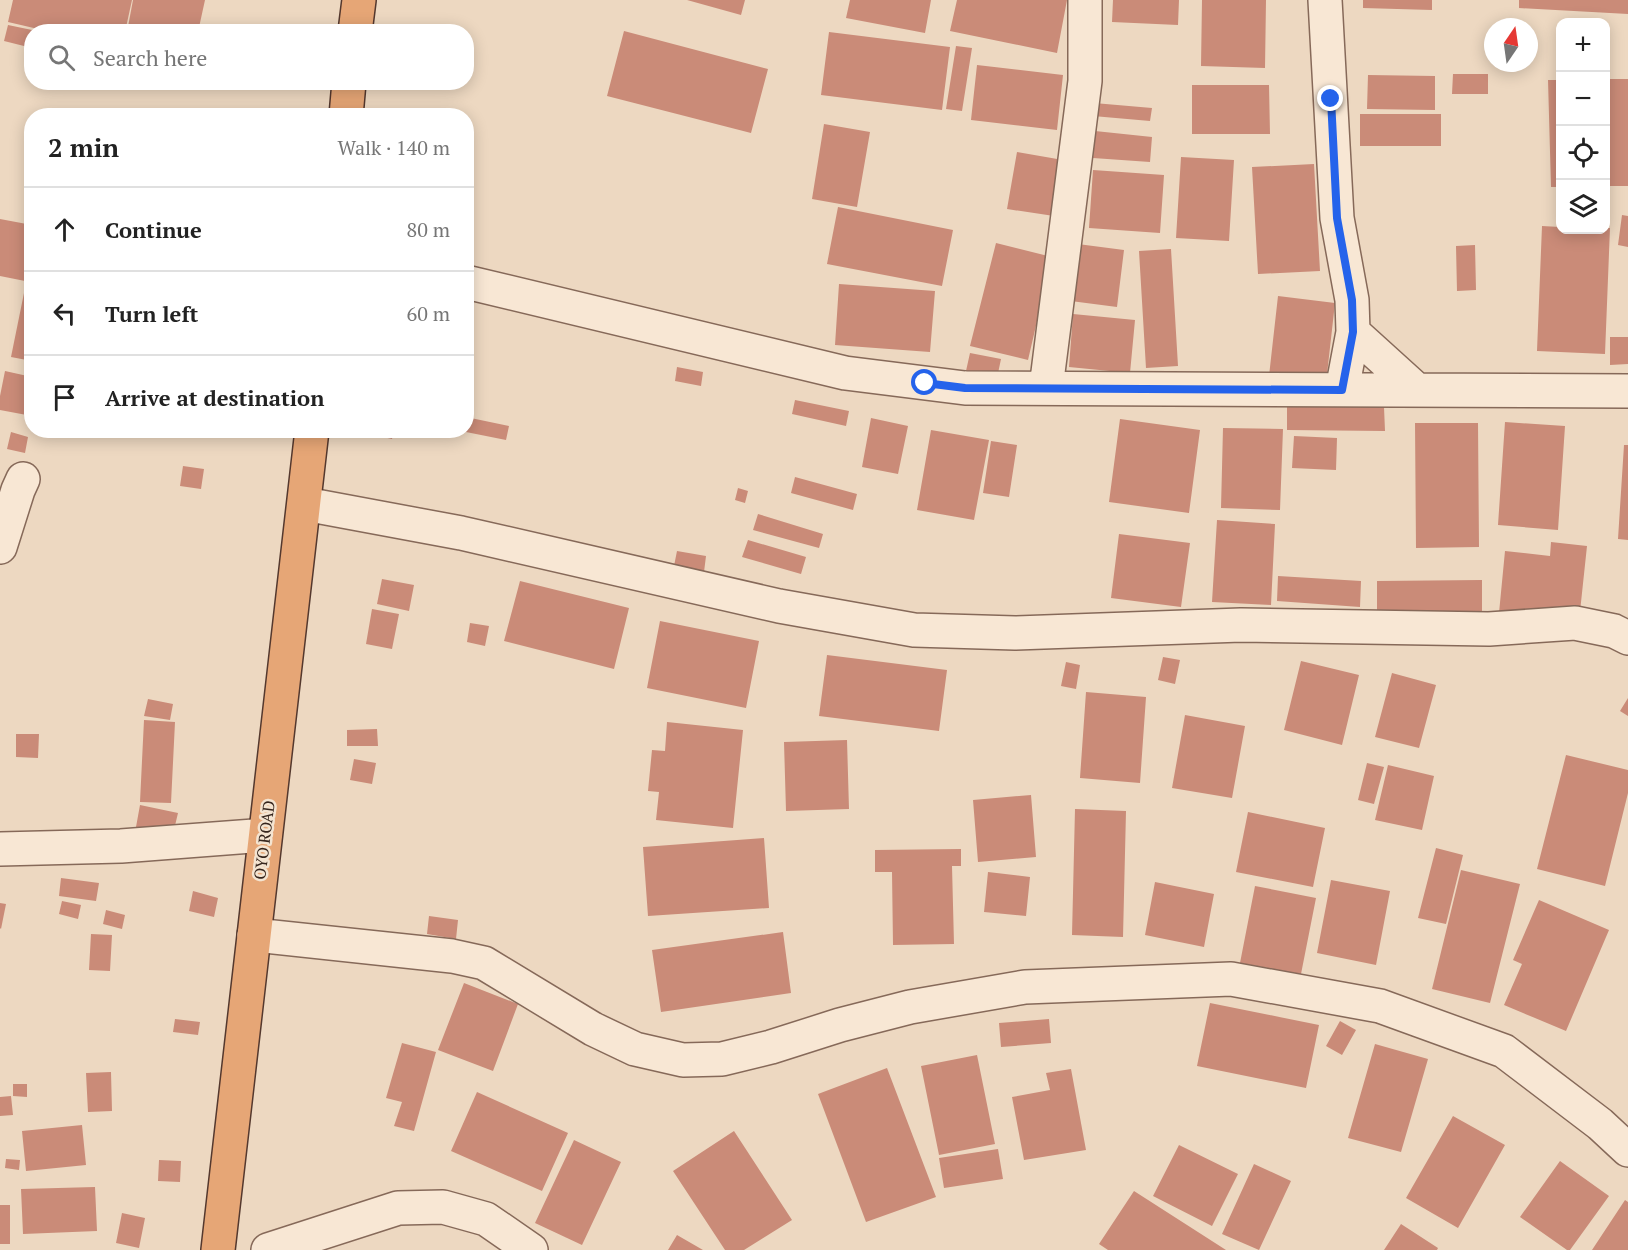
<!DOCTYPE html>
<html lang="en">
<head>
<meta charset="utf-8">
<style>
	:root { --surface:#fff; --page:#f2f2f2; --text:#222; --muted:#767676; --line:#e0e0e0 }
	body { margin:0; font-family:"PT Serif",serif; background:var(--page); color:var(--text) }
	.controls { position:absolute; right:18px; top:18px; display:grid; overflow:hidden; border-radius:12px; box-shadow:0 3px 15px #0003 }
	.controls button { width:54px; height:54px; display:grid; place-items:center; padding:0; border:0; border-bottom:2px solid var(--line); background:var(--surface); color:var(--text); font:30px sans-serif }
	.compass { position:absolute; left:1484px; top:18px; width:54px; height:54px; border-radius:50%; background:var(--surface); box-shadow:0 3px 15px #0003; rotate:13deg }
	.stop { position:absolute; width:18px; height:18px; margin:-14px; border:4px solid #2563eb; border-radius:50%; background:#fff }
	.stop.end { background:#2563eb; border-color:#fff; box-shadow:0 2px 6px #0008 }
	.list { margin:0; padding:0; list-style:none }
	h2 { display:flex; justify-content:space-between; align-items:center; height:78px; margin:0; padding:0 24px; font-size:26px }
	h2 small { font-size:20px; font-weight:400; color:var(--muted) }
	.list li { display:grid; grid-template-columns:39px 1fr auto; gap:18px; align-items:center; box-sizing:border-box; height:84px; padding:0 24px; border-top:2px solid var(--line) }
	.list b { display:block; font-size:22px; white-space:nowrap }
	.list em { font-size:20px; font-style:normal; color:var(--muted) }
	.icon { flex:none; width:33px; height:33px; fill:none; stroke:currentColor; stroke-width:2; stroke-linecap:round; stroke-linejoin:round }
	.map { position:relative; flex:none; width:1628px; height:1250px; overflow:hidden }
	.search { position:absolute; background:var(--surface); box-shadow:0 3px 15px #0003; left:24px; top:24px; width:450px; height:66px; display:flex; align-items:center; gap:15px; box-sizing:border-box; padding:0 21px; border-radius:24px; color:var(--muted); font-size:22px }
	.panel { position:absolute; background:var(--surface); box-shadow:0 3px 15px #0003; left:24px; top:108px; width:450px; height:330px; border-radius:24px }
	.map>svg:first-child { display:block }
</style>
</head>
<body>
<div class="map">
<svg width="1628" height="1250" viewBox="0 0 1628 1250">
	<rect width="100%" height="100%" fill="#edd8c1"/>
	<!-- building -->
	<path fill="#ca8b78" d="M 13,0 L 132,0 L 125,32 L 51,32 L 8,22 Z
		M 133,0 L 205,0 L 198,32 L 127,32 Z
		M 687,0 L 745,0 L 741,15 Z
		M 850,0 L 931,0 L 925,33 L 846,18 Z
		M 957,0 L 1067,0 L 1057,53 L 950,31 Z
		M 1113,0 L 1179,0 L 1178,25 L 1112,22 Z
		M 1202,0 L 1266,0 L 1265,68 L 1201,66 Z
		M 1363,0 L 1432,0 L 1432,10 L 1363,8 Z
		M 1519,0 L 1628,0 L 1628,14 L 1519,8 Z
		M 8,25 L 32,30 L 28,47 L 4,41 Z
		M 624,31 L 768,69 L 751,133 L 607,96 Z
		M 829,32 L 950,47 L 942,110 L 821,95 Z
		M 956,46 L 972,48 L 962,111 L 946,109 Z
		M 977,65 L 1063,75 L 1057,130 L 971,120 Z
		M 1453,74 L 1488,74 L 1488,94 L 1452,94 Z
		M 1368,75 L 1435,76 L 1435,110 L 1367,109 Z
		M 1606,79 L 1628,79 L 1628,186 L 1606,186 Z
		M 1548,80 L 1560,80 L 1560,187 L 1551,187 Z
		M 1192,85 L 1269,85 L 1270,134 L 1192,134 Z
		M 1094,103 L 1152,108 L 1150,121 L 1093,116 Z
		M 1360,114 L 1441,114 L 1441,146 L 1360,146 Z
		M 824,124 L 870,132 L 857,207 L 812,199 Z
		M 1095,131 L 1152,137 L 1150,162 L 1093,158 Z
		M 1017,152 L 1063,160 L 1054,216 L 1007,209 Z
		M 1181,157 L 1234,160 L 1229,241 L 1176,238 Z
		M 1314,164 L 1320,271 L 1258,274 L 1252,167 Z
		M 1093,170 L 1164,175 L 1160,233 L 1089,228 Z
		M 838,207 L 953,230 L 942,286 L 827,264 Z
		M 1622,215 L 1628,216 L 1628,247 L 1618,245 Z
		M 0,219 L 32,225 L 32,249 L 25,281 L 0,276 Z
		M 1542,226 L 1560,227 L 1560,230 L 1610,228 L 1605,354 L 1537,351 Z
		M 996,243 L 1052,257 L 1028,360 L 970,346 Z
		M 1070,243 L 1124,250 L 1117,307 L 1063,300 Z
		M 1475,245 L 1476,290 L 1457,291 L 1456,246 Z
		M 1171,249 L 1178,366 L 1146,368 L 1139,251 Z
		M 839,284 L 935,291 L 930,352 L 835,345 Z
		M 24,293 L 32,294 L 32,361 L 11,357 Z
		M 1278,296 L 1335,303 L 1326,383 L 1269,376 Z
		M 1073,314 L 1135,320 L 1130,373 L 1069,367 Z
		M 1610,337 L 1628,337 L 1628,364 L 1610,365 Z
		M 970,353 L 1001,359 L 997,378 L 966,371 Z
		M 677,367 L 703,372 L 701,386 L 675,381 Z
		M 5,371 L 32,377 L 32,416 L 0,410 L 0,396 Z
		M 795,400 L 849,411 L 846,426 L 792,414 Z
		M 1287,406 L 1384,407 L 1385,431 L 1287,430 Z
		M 466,417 L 509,426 L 506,440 L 466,432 Z
		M 871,418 L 908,426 L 898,474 L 862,467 Z
		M 1120,419 L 1200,430 L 1189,513 L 1109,502 Z
		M 1505,422 L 1565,426 L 1558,530 L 1498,525 Z
		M 1415,423 L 1478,423 L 1479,547 L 1416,548 Z
		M 1223,428 L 1283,429 L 1280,510 L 1221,508 Z
		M 365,430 L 394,430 L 392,439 L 365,433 Z
		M 931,430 L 989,440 L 974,520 L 917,510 Z
		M 11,432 L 28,437 L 25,453 L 7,449 Z
		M 1294,436 L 1337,438 L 1336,470 L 1292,468 Z
		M 991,441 L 1017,445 L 1009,497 L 983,493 Z
		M 1624,445 L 1628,445 L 1628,540 L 1618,539 Z
		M 183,466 L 204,469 L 201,489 L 180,486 Z
		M 795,477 L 857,494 L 853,510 L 791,493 Z
		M 738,488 L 748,491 L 745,503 L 735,500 Z
		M 758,514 L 823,534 L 819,548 L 753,530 Z
		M 1217,520 L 1275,524 L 1271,605 L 1212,602 Z
		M 1119,534 L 1190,543 L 1181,607 L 1111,598 Z
		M 748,540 L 806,557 L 801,574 L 742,557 Z
		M 1551,542 L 1587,546 L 1579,621 L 1499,613 L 1505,551 L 1550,556 Z
		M 677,551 L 706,556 L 704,572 L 674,566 Z
		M 1278,576 L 1361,581 L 1360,607 L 1277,601 Z
		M 382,579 L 414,585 L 409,611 L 377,604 Z
		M 1482,580 L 1482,613 L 1377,613 L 1377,581 Z
		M 520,581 L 629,608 L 614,669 L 504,641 Z
		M 372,609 L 399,614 L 392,649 L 366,644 Z
		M 660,621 L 759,641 L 746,708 L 647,688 Z
		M 470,623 L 489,626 L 485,646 L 467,642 Z
		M 827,655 L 947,670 L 939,731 L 819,716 Z
		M 1163,657 L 1180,660 L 1175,684 L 1158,680 Z
		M 1301,661 L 1359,675 L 1342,745 L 1284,730 Z
		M 1066,662 L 1080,665 L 1076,689 L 1061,686 Z
		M 1392,673 L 1436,685 L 1419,748 L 1375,737 Z
		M 1086,692 L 1146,697 L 1140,783 L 1080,778 Z
		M 1628,698 L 1628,716 L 1620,711 Z
		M 148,699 L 173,704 L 170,720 L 144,716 Z
		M 1185,715 L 1245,726 L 1232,798 L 1172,788 Z
		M 144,720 L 175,722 L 171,803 L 140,802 Z
		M 667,722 L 743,730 L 733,828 L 656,820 L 659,792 L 648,791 L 652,750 L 665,751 Z
		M 377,729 L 378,746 L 347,746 L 347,730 Z
		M 16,734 L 39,734 L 38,758 L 16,757 Z
		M 847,740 L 849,809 L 786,811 L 784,742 Z
		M 1566,755 L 1628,770 L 1628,793 L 1605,886 L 1537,869 Z
		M 354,759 L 376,763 L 372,784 L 350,780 Z
		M 1367,763 L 1384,767 L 1374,804 L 1358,800 Z
		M 1388,765 L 1434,776 L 1422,830 L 1375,820 Z
		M 1031,795 L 1036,857 L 978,862 L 973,800 Z
		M 140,805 L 178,813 L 173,834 L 136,827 Z
		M 1075,809 L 1126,811 L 1123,937 L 1072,935 Z
		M 1248,812 L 1325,828 L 1313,887 L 1236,872 Z
		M 764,838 L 769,908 L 648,916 L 643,847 Z
		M 1436,848 L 1463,855 L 1446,924 L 1418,918 Z
		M 961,849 L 961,866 L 952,866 L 954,944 L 893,945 L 892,872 L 875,872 L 875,850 Z
		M 1461,870 L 1520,884 L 1490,1003 L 1432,989 Z
		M 988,872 L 1030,877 L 1026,916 L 984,912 Z
		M 61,878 L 99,883 L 96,901 L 59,896 Z
		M 1331,880 L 1390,891 L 1376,965 L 1317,953 Z
		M 1155,882 L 1214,894 L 1204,947 L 1145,935 Z
		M 1255,886 L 1316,898 L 1301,974 L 1240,963 Z
		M 193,891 L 218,898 L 214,917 L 189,911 Z
		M 1539,900 L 1609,930 L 1566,1031 L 1504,1005 L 1522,964 L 1513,960 Z
		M 62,901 L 81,905 L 78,919 L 59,914 Z
		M 0,903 L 6,904 L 1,929 L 0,928 Z
		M 106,910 L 125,915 L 122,929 L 103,924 Z
		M 429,916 L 458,920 L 456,939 L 427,934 Z
		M 783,932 L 791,993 L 661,1012 L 652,950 Z
		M 91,934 L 112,935 L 110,971 L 89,970 Z
		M 464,983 L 518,1004 L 493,1071 L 438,1050 Z
		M 1210,1003 L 1319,1025 L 1306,1088 L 1197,1066 Z
		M 175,1019 L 200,1022 L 198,1035 L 173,1032 Z
		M 1049,1019 L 1051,1043 L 1001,1047 L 999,1023 Z
		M 1340,1021 L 1356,1030 L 1342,1055 L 1326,1046 Z
		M 402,1043 L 436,1052 L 414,1131 L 394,1126 L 402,1102 L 386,1098 Z
		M 1375,1044 L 1428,1059 L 1401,1152 L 1348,1138 Z
		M 977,1055 L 995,1144 L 939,1155 L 921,1066 Z
		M 887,1068 L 936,1197 L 866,1222 L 818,1094 Z
		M 1071,1069 L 1086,1150 L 1024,1160 L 1012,1097 L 1050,1090 L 1046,1073 Z
		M 111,1072 L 112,1111 L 88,1112 L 86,1073 Z
		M 13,1084 L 27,1084 L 27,1097 L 13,1096 Z
		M 477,1092 L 568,1133 L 542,1191 L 451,1151 Z
		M 11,1096 L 13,1115 L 0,1116 L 0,1097 Z
		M 1453,1116 L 1505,1145 L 1458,1228 L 1406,1198 Z
		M 82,1125 L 86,1165 L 26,1171 L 22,1131 Z
		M 734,1131 L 792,1220 L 744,1250 L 725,1250 L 673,1171 Z
		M 574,1140 L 621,1162 L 582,1245 L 535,1223 Z
		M 1179,1145 L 1238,1174 L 1212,1226 L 1153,1196 Z
		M 998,1149 L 1003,1179 L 944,1188 L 939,1158 Z
		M 6,1159 L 20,1160 L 19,1170 L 5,1168 Z
		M 159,1160 L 181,1161 L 180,1182 L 158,1181 Z
		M 1560,1161 L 1609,1196 L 1570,1250 L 1567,1250 L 1520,1217 Z
		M 1254,1164 L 1291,1181 L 1259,1250 L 1222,1234 Z
		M 95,1187 L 97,1231 L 23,1234 L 21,1189 Z
		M 1134,1191 L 1226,1250 L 1108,1250 L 1099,1244 Z
		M 1625,1200 L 1628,1202 L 1628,1250 L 1592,1250 Z
		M 0,1205 L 10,1205 L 10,1244 L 0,1244 Z
		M 122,1213 L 145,1218 L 139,1248 L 116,1243 Z
		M 1401,1224 L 1438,1248 L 1437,1250 L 1384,1250 Z
		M 677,1235 L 703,1250 L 668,1250 Z"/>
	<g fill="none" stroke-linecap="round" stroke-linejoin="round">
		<defs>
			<path id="minor" d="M 1325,0 L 1337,218 L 1352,300 L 1353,332 L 1342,390
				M 466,282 L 845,373 L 965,388 L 1628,391
				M 1353,332 L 1417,390
				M 1046,388 L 1085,81 L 1085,0
				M 305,504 L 461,533 L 779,606 L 914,630 L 1015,633 L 1241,625 L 1489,629 L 1575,623 L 1614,631 L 1628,638
				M 0,547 L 18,490 L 23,479
				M 0,849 L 121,846 L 265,835
				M 254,935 L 452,956 L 484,963 L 593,1029 L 635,1049 L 683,1060 L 722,1059 L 771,1047 L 840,1025 L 910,1007 L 1025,987 L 1231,979 L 1380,1006 L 1504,1051 L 1600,1124 L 1628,1150
				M 268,1250 L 398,1208 L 443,1207 L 486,1219 L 531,1250"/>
			<path id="trunk" d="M 355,32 L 359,0
				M 346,116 L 349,82
				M 218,1250 L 312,430"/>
		</defs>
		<!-- minor casing -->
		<use href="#minor" stroke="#866959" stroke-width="36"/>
		<!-- trunk casing -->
		<use href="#trunk" stroke="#54382e" stroke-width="36"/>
		<!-- minor -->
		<use href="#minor" stroke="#f8e7d4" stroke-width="33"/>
		<!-- trunk -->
		<use href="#trunk" stroke="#e6a676" stroke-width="33"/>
	</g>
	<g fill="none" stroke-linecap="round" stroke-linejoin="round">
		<!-- route -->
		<path stroke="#2563eb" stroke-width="8" d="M 925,383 L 965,388 L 1342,390 L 1353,332 L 1352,300 L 1337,218 L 1331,99"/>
	</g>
	<g text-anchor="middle" stroke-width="5" stroke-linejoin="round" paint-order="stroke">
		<!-- street labels -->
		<g font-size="16" fill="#36251d" stroke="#f4e4d1">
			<text transform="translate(264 840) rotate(-83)" y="6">OYO ROAD</text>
		</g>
	</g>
</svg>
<div class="controls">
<button>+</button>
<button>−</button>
<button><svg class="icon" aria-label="locate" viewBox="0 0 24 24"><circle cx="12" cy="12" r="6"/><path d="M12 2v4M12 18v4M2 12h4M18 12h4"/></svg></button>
<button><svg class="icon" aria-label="layers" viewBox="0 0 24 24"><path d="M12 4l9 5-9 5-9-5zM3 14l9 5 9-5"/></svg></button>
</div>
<svg class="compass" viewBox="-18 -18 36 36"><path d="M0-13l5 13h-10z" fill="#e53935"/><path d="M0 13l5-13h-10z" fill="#767676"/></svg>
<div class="stop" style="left:925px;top:383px"></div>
<div class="stop end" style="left:1331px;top:99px"></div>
<div class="search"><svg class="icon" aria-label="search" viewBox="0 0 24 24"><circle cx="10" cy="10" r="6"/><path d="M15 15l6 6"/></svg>Search here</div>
<section class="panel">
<h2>2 min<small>Walk · 140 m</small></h2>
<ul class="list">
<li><svg class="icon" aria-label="ahead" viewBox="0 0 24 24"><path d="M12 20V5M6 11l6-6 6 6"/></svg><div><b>Continue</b></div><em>80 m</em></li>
<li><svg class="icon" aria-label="left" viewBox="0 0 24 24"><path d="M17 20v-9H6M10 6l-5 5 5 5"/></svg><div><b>Turn left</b></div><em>60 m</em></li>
<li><svg class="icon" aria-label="arrive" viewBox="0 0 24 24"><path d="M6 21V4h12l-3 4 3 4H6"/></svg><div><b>Arrive at destination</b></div></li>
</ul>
</section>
</div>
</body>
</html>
